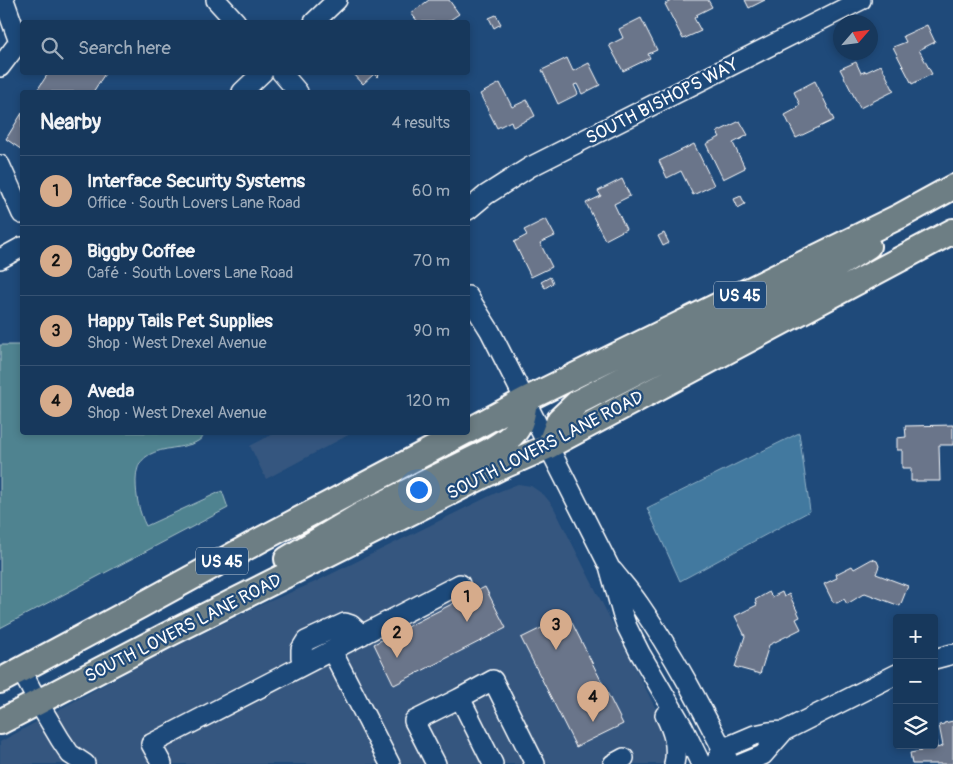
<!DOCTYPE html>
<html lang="en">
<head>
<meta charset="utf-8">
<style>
	:root { --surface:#17385c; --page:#244365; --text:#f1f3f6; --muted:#9eacbb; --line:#365272; --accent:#d6ab8b }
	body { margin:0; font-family:Pangolin,sans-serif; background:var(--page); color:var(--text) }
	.controls { position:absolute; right:15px; bottom:15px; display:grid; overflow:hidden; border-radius:5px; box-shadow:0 2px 8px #0003 }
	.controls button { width:45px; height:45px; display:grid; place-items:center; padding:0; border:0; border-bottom:1px solid var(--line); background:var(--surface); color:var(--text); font:25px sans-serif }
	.compass { position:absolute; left:833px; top:15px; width:45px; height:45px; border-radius:50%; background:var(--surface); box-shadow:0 2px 8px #0003; rotate:62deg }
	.you { position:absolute; left:418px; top:489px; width:18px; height:18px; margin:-12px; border:4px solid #fff; border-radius:50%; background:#1a73e8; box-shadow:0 0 0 8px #1a73e833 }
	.badge { display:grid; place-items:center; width:32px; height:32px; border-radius:50%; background:var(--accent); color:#111; font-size:16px; font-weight:700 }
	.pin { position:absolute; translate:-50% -41px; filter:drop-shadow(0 1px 2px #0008) }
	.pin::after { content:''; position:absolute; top:26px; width:18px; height:15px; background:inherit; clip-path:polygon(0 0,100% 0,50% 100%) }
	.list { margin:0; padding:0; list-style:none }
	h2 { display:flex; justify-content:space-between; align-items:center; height:65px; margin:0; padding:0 20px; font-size:21px }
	h2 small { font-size:16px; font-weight:400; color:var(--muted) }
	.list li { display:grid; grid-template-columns:32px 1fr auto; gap:15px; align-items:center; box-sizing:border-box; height:70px; padding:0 20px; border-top:1px solid var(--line) }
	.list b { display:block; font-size:19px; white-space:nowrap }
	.list p { margin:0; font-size:16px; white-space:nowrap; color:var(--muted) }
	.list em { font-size:16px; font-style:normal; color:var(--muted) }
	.icon { flex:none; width:28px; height:28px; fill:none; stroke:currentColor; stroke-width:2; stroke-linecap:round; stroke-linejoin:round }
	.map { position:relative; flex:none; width:953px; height:764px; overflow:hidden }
	.search { position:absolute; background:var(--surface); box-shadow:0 2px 8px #0003; left:20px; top:20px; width:450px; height:55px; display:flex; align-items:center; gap:12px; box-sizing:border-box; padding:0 18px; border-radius:5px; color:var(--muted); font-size:19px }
	.panel { position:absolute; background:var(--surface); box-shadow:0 2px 8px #0003; left:20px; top:90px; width:450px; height:345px; border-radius:5px }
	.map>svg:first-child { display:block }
</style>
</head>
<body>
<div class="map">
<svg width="953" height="764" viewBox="0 0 953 764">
	<rect width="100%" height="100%" fill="#1f4a7a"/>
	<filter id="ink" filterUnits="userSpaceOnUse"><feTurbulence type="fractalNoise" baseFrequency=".02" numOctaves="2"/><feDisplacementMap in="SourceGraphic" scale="10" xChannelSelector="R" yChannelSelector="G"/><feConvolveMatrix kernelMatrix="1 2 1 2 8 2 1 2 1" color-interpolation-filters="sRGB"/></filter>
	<g filter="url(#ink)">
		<!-- built -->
		<path fill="#36577f" d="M 277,432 L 352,432 L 352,433 L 266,479 L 250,446 Z
			M 518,484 L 531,486 L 544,495 L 553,506 L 662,721 L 667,733 L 666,764 L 0,764 L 0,742 L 153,658 L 261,605 L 313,583 L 500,491 Z"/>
		<!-- green -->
		<path fill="#4f8390" stroke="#a7c1c8" d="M 0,345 L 22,345 L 22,432 L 205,433 C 195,458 135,435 136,481 C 136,497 139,512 146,526 L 222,491 L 228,508 L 0,628 Z"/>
		<!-- water -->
		<path fill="#42799f" stroke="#8eafc5" d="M 799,433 L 810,511 L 680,581 L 647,508 Z"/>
		<!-- building -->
		<path fill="#6b758a" stroke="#fff" d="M 429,0 L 449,0 L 459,14 L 447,22 L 418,22 L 411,13 Z
			M 673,0 L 708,0 L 712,7 L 696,15 L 697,16 L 694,18 L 701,31 L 683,39 L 665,4 Z
			M 745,0 L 765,0 L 749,8 Z
			M 496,15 L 501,24 L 494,28 L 489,18 Z
			M 641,18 L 657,50 L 648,54 L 650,58 L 623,71 L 609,45 L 623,38 L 619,29 Z
			M 927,25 L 935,42 L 919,50 L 932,74 L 912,84 L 893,47 L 906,42 L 903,36 Z
			M 567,58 L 573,71 L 589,63 L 600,85 L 582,94 L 577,84 L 574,85 L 578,94 L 558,104 L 542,70 Z
			M 856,62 L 861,73 L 866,71 L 866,72 L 881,65 L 894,91 L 860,108 L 840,69 Z
			M 49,72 L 106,72 L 93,92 L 36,92 Z
			M 352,72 L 382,72 L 377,77 L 374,74 L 363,84 Z
			M 815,81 L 834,120 L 796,138 L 785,115 L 798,108 L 797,107 L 800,105 L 794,92 Z
			M 500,83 L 512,107 L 527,100 L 535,116 L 513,127 L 511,121 L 497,128 L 480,94 Z
			M 22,113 L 22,150 L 6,139 Z
			M 740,121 L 748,135 L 733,143 L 745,168 L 723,179 L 706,144 L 720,137 L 717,132 Z
			M 694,144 L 714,185 L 693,195 L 681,171 L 667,178 L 659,161 Z
			M 622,179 L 630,196 L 614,204 L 626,229 L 605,240 L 586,203 L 601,196 L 598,191 Z
			M 741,196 L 745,204 L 738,208 L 734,199 Z
			M 546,219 L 555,236 L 540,243 L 552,267 L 531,277 L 514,242 L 527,235 L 524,230 Z
			M 664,233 L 669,243 L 663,246 L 658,236 Z
			M 550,277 L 553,283 L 545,288 L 541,282 Z
			M 953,425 L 953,445 L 939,445 L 940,481 L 911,481 L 911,468 L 902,468 L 902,450 L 897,450 L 897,438 L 906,437 L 905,426 Z
			M 872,559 L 877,561 L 879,566 L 876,574 L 908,586 L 900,606 L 865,593 L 847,604 L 844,599 L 837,603 L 833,602 L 824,584 L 837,578 L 836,574 L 852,566 L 854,569 Z
			M 485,587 L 506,628 L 394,685 L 374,644 Z
			M 769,592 L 772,597 L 782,592 L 784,597 L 789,594 L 800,617 L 796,619 L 801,629 L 769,645 L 760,674 L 735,667 L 745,636 L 735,616 L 757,605 L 755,600 Z
			M 568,615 L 623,724 L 576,747 L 521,638 Z
			M 953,721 L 953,764 L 912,764 L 910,753 L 921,751 L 920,745 L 934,745 L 934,742 L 936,741 L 937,748 L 943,746 L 939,725 L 944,724 L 944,723 Z"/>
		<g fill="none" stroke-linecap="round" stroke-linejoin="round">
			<defs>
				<path id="minor" d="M 216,0 L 236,22
					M 314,22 L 337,0
					M 0,67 L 19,42 L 4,0
					M 281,72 L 298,92
					M 242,92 L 263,72
					M 0,165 L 22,214
					M 468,210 L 486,195 L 530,167 L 861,0
					M 0,259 L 22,247
					M 468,296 L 490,331 L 609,566 L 622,613 L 627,627 L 640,653 L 683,727 L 701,764
					M 613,571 C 621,581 631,592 639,604 C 674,654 702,709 730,764
					M 332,651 L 390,764
					M 934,659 L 953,654
					M 304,664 L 301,657 L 301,649 L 306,641 L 345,623 L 351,625 L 362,635
					M 21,670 L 38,702 L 60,739 L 70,754 L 85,764
					M 460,698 L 493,680 L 535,764
					M 665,715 C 673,731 678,746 674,764
					M 717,760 L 722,749 L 755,735 L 769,732 L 784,731 L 897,674
					M 162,764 L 151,744 L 460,584
					M 436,764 L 414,721 L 460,698 L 493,764
					M 613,764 L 624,758
					M 741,764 L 763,755 L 784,731"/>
				<path id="major" d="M 468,431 L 525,400 L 900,216 L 953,187
					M 549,446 L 559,420 L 578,402 L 811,282 L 868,246
					M 287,559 L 362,514 L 489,451 C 516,435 521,431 525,400
					M 0,681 L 140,606 L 264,538 L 465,432
					M 0,722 L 165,636 L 499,468 L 549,446 L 953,231"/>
			</defs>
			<!-- minor casing -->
			<use href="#minor" stroke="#fff" stroke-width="22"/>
			<!-- major casing -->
			<use href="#major" stroke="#fff" stroke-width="28"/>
			<!-- minor -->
			<use href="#minor" stroke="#1f4a7a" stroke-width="19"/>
			<!-- major -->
			<use href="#major" stroke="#6d7e84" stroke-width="24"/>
		</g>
	</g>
	<g text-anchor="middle" stroke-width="4.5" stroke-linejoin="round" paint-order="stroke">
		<!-- shield labels -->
		<g fill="#1f4a7a" stroke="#bcc9d7" stroke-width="1">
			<rect x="714" y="281.5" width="52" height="27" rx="4"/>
			<rect x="196" y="547.5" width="52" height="27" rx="4"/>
		</g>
		<g font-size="16" font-weight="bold" fill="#fff">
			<text x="740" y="301">US 45</text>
			<text x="222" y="567">US 45</text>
		</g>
		<!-- street labels -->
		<g font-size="18" fill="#fff" stroke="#1f4a7a">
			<text transform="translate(662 101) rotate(-27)" y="6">SOUTH BISHOPS WAY</text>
			<text transform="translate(545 445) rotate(-27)" y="6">SOUTH LOVERS LANE ROAD</text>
			<text transform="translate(183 628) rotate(-27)" y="6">SOUTH LOVERS LANE ROAD</text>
		</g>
	</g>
</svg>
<div class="controls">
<button>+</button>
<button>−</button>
<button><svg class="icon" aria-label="layers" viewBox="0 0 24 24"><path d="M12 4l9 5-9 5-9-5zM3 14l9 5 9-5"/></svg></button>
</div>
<svg class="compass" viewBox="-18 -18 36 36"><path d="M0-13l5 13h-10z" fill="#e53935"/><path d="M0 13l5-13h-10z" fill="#9eacbb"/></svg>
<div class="you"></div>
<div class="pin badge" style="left:467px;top:622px">1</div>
<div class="pin badge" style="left:397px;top:658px">2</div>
<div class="pin badge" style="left:556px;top:650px">3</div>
<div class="pin badge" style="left:593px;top:722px">4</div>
<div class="search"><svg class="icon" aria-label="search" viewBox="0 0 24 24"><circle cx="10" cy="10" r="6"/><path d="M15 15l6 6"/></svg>Search here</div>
<section class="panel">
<h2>Nearby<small>4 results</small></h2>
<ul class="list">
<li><span class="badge">1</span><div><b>Interface Security Systems</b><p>Office · South Lovers Lane Road</p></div><em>60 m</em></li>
<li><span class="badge">2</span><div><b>Biggby Coffee</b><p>Café · South Lovers Lane Road</p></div><em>70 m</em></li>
<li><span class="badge">3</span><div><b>Happy Tails Pet Supplies</b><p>Shop · West Drexel Avenue</p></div><em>90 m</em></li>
<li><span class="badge">4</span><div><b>Aveda</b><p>Shop · West Drexel Avenue</p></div><em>120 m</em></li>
</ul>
</section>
</div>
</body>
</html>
